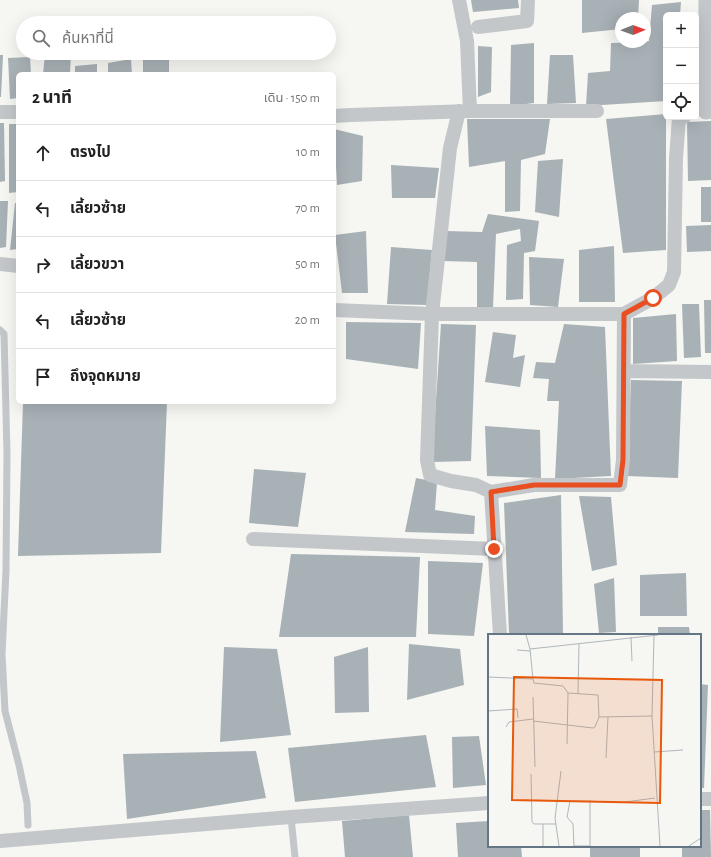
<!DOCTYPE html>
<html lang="th">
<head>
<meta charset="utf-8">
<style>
	:root { --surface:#fff; --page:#f6f6f6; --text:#222; --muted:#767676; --line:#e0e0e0 }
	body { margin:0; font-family:"Alegreya Sans","Noto Sans Thai",sans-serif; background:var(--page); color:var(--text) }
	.controls { position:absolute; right:12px; top:12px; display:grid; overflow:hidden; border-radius:6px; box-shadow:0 4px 16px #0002 }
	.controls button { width:36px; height:36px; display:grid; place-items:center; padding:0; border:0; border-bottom:1px solid var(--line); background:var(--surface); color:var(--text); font:20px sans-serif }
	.compass { position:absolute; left:615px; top:12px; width:36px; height:36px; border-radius:50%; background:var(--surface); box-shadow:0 4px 16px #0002; rotate:89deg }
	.stop { position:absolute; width:12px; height:12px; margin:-9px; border:3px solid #e94f20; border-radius:50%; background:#fff }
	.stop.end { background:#e94f20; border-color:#fff; box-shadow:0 1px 4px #0008 }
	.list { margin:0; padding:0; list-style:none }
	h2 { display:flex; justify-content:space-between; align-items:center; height:52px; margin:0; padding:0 16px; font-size:17px }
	h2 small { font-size:13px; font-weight:400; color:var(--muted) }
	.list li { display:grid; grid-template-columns:26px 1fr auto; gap:12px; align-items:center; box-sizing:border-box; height:56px; padding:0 16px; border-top:1px solid var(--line) }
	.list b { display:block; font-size:15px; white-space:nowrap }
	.list em { font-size:13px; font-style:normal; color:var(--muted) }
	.icon { flex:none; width:22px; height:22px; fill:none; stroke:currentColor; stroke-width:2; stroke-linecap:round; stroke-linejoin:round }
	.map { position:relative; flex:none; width:711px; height:857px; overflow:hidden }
	.search { position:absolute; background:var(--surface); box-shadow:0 4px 16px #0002; left:16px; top:16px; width:320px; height:44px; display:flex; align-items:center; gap:10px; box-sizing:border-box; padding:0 14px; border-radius:22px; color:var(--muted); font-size:15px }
	.panel { position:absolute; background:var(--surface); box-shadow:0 4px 16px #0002; left:16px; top:72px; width:320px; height:332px; border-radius:6px }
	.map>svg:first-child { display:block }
</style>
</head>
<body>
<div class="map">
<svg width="711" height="857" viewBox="0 0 711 857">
	<rect width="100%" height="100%" fill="#f6f6f2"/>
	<!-- building -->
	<path fill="#a8b1b6" d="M 471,0 L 518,0 L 519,8 L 473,12 Z
		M 582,0 L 639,0 L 638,18 L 621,18 L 621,29 L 582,33 Z
		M 681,2 L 680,15 L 666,15 L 666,101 L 586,106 L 588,73 L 610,71 L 611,43 L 645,42 L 649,41 L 652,5 Z
		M 534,43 L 534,103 L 510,106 L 511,45 Z
		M 478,46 L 492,47 L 491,92 L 478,97 Z
		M 58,53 L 71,53 L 70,74 L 43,74 L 45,54 Z
		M 0,55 L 3,55 L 1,97 L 0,97 Z
		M 550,55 L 573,55 L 576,103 L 547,104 Z
		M 30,57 L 31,74 L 18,74 L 18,98 L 10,99 L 8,58 Z
		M 169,58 L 169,74 L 143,74 L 143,59 Z
		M 131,59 L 132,74 L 108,74 L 108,63 Z
		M 97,64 L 97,74 L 75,74 L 75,66 Z
		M 666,114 L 666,250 L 623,253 L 606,119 Z
		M 467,119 L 550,119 L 545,154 L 521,160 L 520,211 L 505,212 L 505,161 L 469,167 Z
		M 711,121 L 711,180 L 688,181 L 687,122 Z
		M 0,123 L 4,123 L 5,181 L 0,182 Z
		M 9,124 L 18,124 L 18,192 L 9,193 Z
		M 334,129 L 363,136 L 362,181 L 337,185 Z
		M 563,159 L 559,217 L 535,212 L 538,161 Z
		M 391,165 L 439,168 L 435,198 L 392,198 Z
		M 701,187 L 711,187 L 711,222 L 701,222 Z
		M 0,201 L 8,201 L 6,247 L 0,248 Z
		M 15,203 L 18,203 L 18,249 L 10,250 Z
		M 488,214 L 539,221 L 535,251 L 524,253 L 523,299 L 506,300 L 507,245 L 521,241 L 520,229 L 496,234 L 493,308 L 477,307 L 477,262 L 444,261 L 446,231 L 482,232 Z
		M 711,225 L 711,251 L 687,252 L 686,226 Z
		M 366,231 L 368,293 L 342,293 L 335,235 Z
		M 614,246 L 615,302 L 579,302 L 579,250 Z
		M 391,247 L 432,250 L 427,305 L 387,304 Z
		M 529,257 L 564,259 L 558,307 L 530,305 Z
		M 704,300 L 711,300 L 711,353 L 705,353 Z
		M 682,304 L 699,304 L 701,357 L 684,358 Z
		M 676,314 L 677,361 L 633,364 L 633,318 Z
		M 346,322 L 421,323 L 418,369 L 346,359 Z
		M 441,324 L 476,325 L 471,461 L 432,462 Z
		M 564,324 L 605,327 L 611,476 L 555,479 L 559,401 L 547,401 L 549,379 L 533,378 L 536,362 L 555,363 Z
		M 493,332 L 516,335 L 513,358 L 525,355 L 520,387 L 485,382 Z
		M 631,380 L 682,381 L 678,478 L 627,476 Z
		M 23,402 L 167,402 L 161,553 L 18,556 Z
		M 485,426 L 540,430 L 541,478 L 487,476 Z
		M 254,469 L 306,473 L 298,527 L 249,523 Z
		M 416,478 L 437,482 L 435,510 L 475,516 L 474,534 L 405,532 Z
		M 561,495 L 563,634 L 509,633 L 504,503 Z
		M 579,496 L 611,497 L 617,565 L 592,571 Z
		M 291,554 L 420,557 L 416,637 L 279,637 Z
		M 428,561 L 483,563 L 474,636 L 428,634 Z
		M 686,573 L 687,616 L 640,616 L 640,575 Z
		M 614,578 L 616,632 L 599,633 L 594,584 Z
		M 658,627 L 689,627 L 690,635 L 658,635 Z
		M 409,644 L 460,649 L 464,685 L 407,700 Z
		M 224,647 L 277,649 L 291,735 L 220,742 Z
		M 368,647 L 369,712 L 335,713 L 334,657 Z
		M 700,684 L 708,685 L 704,788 L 700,788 Z
		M 426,735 L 436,787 L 295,802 L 288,748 Z
		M 479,736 L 486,785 L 453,788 L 452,737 Z
		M 256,751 L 266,798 L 127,819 L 123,754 Z
		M 700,810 L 710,810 L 711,857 L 682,857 L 682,846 L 700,846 Z
		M 409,815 L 413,857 L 345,857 L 342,821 Z
		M 489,821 L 489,846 L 521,846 L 522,857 L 458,857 L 456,823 Z
		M 590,846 L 640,846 L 640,857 L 590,857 Z"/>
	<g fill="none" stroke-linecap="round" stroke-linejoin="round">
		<!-- service -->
		<path stroke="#c3c7ca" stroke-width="7" d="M 0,330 L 4,334 L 7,453 L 6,571 L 2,654 L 5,711 L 19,765 L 27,803 L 28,825
			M 291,817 L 295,857"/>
		<!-- minor -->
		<path stroke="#c3c7ca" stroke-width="14" d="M 459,0 L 467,41 L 470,111
			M 478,27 L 527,21 L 528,0
			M 459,111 L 450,148 L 432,314 L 427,460 L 430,475 L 451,481 L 476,485 L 491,492
			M 0,112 L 18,112
			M 334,116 L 351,115 L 470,111 L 597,111
			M 0,264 L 18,266
			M 334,310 L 432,314 L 624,314
			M 624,371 L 711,372
			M 253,539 L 494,549
			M 500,635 L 491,492 L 534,485 L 620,485 L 623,460 L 624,314 L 653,298 L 669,285 L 674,272 L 676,158 L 679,118 L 684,117
			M 700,799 L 711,799
			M 0,841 L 291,817 L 489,803"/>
		<!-- tertiary -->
		<path stroke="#c3c7ca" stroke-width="17" d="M 707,0 L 706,111 L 711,110"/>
	</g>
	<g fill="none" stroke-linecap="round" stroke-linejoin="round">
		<!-- route -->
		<path stroke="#e94f20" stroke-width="5" d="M 494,549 L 491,492 L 534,485 L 620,485 L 623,460 L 624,314 L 653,298"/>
	</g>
	<!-- overview -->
	<g transform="translate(488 634)">
		<rect width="213" height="213" fill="#f6f6f2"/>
		<path fill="none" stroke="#afb7bc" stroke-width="1" d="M 38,1 L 42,15M 166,1 L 164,82 L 172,212M 143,3 L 144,27M 29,16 L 42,17M 0,43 L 45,45 L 42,15 L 170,1M 45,45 L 46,49 L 75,52 L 80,59 L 110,61 L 111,83 L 164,82M 90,60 L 91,10M 45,63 L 47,133M 0,77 L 29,75 L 30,84M 45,87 L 105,94 L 107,93 L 111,83M 18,93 L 21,88 L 45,85M 79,110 L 80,59M 166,118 L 195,116M 118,124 L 120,83M 43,140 L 44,188 L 46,190 L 68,190M 55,190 L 55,212M 71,212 L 67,184 L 73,137M 86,212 L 85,190 L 79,183 L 82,167 L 137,168 L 167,164M 86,212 L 102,212M 102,212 L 102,166M 201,212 L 213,204"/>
		<path fill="#e8590c" fill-opacity="0.15" stroke="#e8590c" stroke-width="2" d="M 26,43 L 174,46 L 172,169 L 24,166 Z"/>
		<rect width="213" height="213" fill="none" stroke="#647685" stroke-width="2"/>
	</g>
</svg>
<div class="controls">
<button>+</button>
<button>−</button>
<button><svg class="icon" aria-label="locate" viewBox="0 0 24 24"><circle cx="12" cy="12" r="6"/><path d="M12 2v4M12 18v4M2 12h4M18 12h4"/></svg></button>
</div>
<svg class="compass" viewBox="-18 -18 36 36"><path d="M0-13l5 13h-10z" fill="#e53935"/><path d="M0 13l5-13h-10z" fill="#767676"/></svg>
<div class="stop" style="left:653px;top:298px"></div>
<div class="stop end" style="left:494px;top:549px"></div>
<div class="search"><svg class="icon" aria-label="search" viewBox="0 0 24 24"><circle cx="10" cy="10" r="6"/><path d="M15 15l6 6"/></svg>ค้นหาที่นี่</div>
<section class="panel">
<h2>2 นาที<small>เดิน · 150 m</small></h2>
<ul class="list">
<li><svg class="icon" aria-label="ahead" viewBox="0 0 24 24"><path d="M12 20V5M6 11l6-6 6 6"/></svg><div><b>ตรงไป</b></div><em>10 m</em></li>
<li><svg class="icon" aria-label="left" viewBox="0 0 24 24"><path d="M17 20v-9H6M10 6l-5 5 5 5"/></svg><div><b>เลี้ยวซ้าย</b></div><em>70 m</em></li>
<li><svg class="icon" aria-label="right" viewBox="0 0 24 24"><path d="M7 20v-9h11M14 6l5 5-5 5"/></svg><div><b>เลี้ยวขวา</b></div><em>50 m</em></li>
<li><svg class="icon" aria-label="left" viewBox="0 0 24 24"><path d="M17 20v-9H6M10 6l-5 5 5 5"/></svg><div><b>เลี้ยวซ้าย</b></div><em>20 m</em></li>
<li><svg class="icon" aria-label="arrive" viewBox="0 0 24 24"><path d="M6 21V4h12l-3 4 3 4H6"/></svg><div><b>ถึงจุดหมาย</b></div></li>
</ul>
</section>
</div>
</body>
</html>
